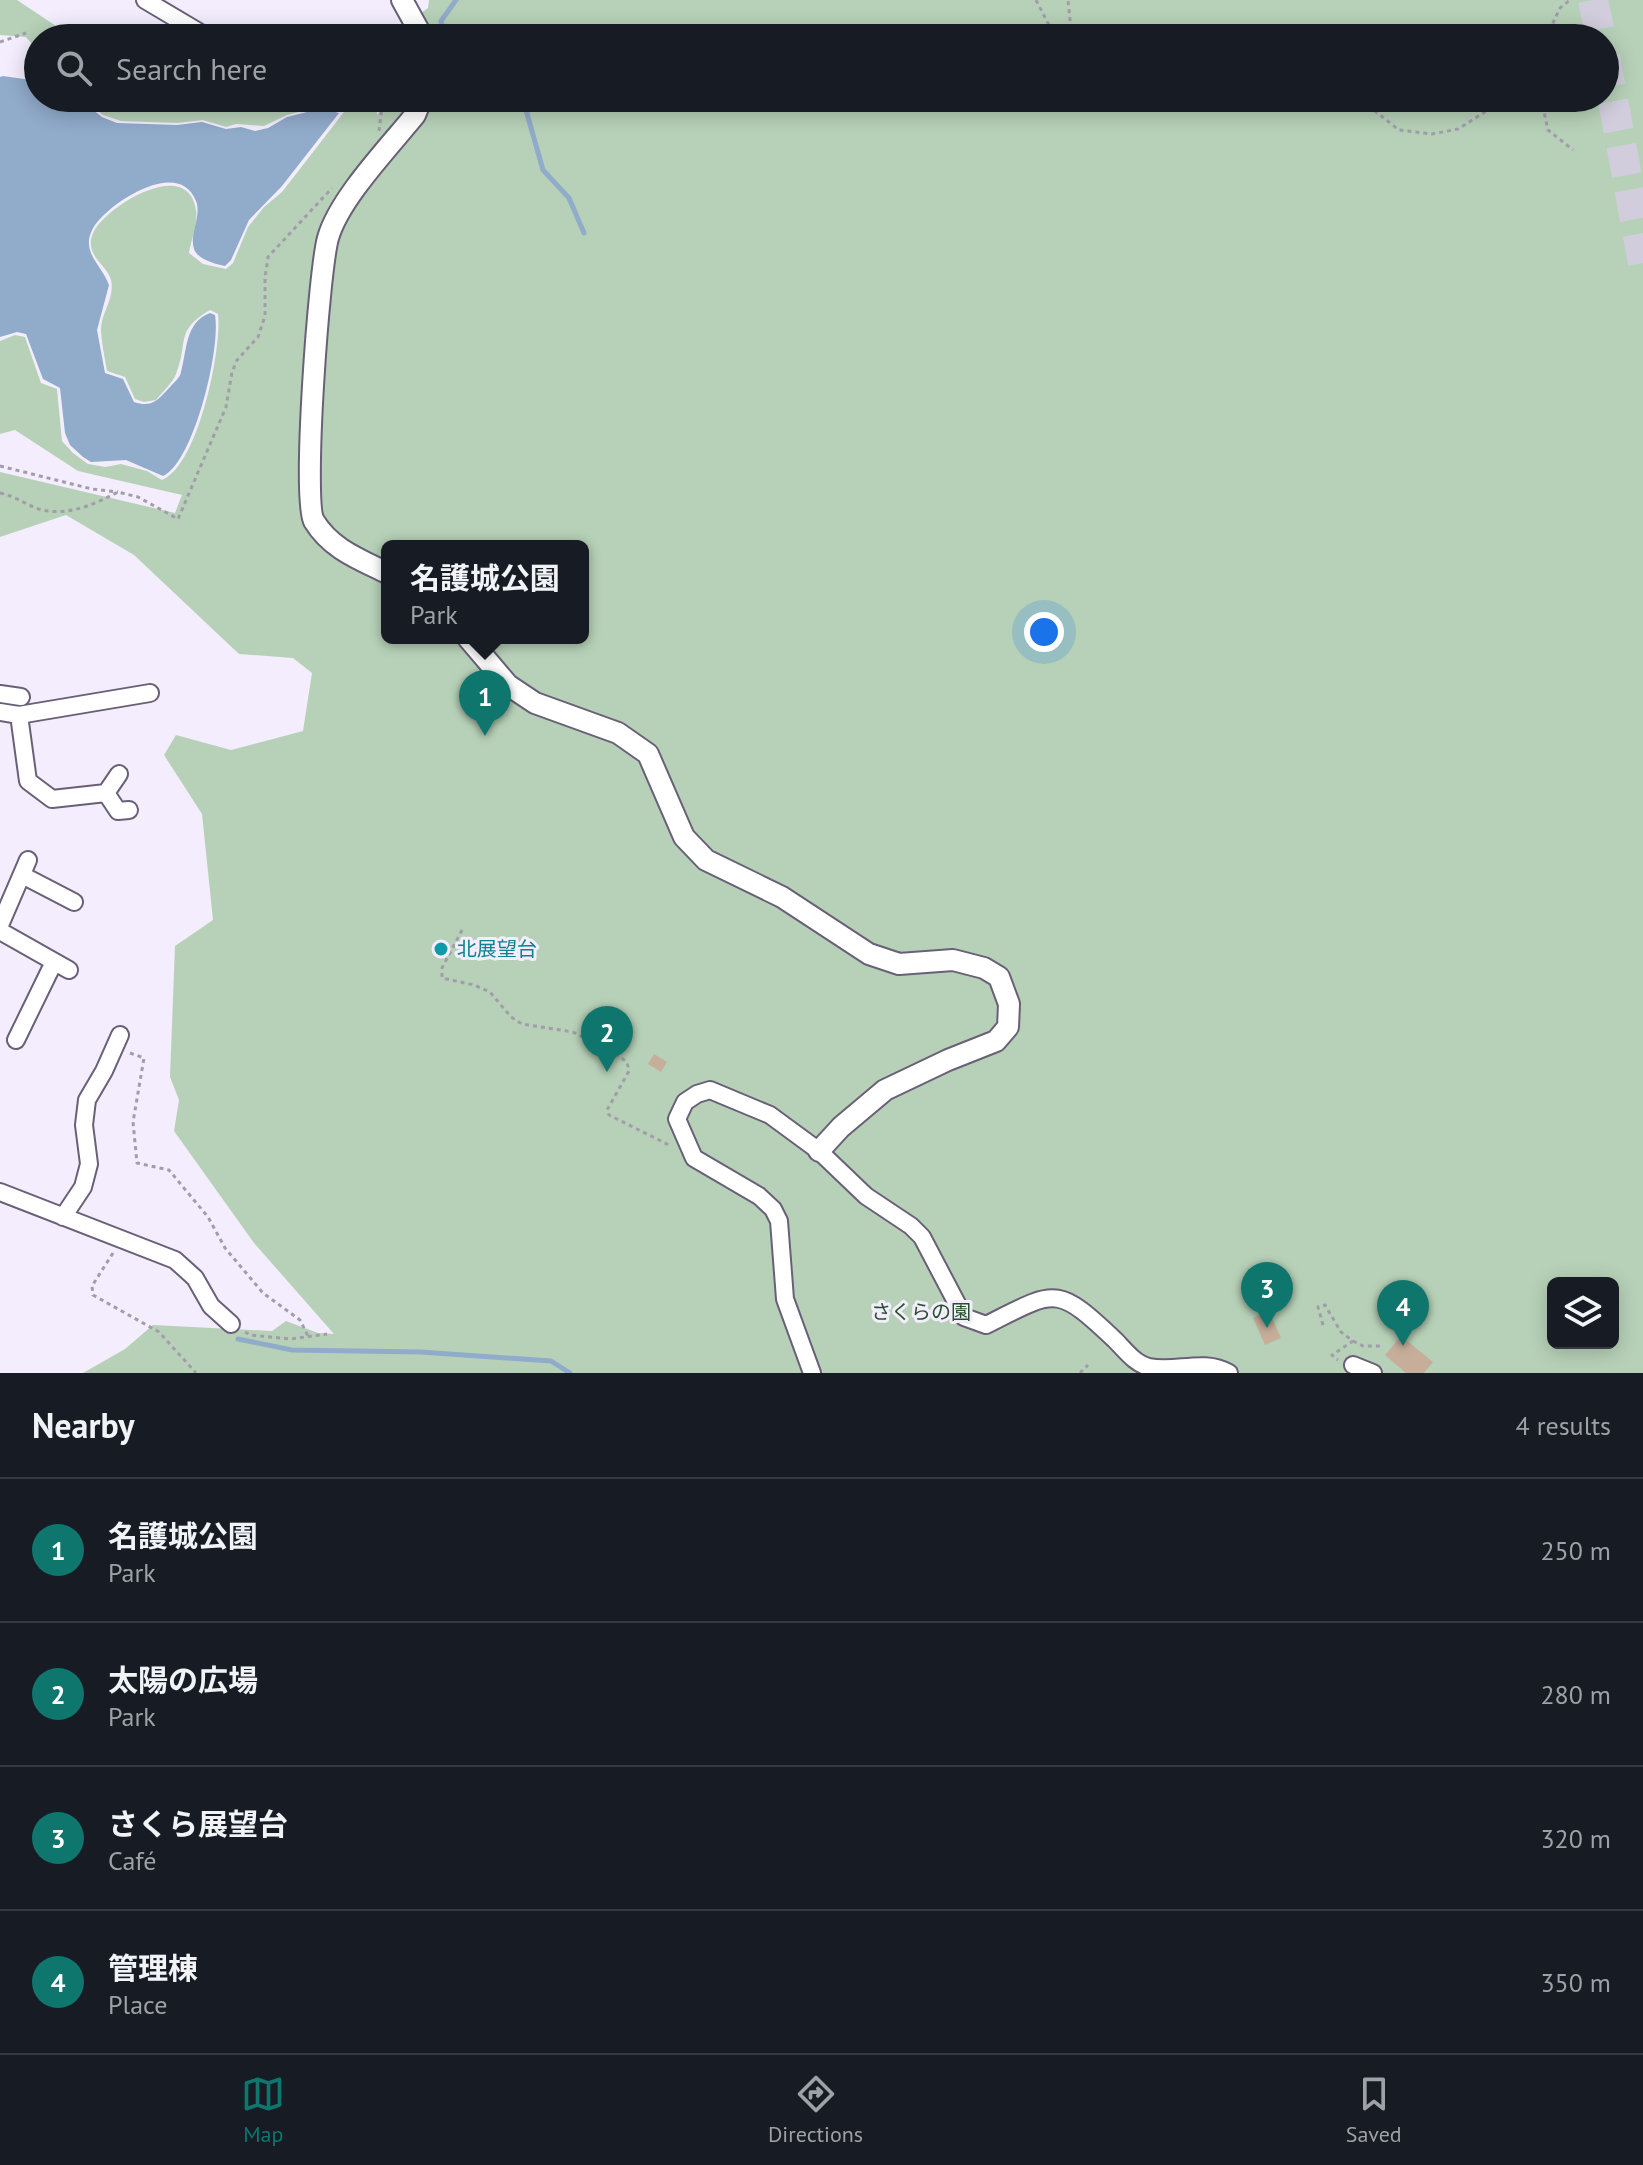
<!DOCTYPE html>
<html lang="en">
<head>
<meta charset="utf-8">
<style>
	:root { --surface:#171b24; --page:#20242c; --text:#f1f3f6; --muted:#9ea1a6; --line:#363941; --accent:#0f766e }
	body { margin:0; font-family:"PT Sans","Noto Sans JP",sans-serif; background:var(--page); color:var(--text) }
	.controls { position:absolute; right:24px; bottom:24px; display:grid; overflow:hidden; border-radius:12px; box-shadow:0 4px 20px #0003 }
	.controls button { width:72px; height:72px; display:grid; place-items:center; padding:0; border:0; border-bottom:2px solid var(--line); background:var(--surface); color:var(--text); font:40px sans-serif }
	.you { position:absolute; left:1044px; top:632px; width:28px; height:28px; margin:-20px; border:6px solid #fff; border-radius:50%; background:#1a73e8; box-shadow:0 0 0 12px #1a73e833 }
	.badge { display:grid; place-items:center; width:52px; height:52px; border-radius:50%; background:var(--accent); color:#fff; font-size:26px; font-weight:700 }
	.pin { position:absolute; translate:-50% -66px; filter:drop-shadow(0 2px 4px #0008) }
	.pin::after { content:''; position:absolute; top:42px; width:28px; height:24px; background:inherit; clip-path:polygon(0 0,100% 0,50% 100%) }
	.popup { position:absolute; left:381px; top:540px; width:208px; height:104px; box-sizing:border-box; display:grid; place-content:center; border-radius:12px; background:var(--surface); filter:drop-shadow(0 2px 6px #0005); font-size:26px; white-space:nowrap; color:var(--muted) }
	.popup b { font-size:30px; color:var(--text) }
	.popup::after { content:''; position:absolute; left:50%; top:100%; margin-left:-16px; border:16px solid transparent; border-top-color:var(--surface) }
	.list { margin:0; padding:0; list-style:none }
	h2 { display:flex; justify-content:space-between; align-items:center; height:104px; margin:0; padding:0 32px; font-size:34px }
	h2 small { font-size:26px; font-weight:400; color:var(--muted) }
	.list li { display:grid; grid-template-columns:52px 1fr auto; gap:24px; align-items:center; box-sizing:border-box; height:144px; padding:0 32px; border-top:2px solid var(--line) }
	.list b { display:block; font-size:30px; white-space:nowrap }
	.list p { margin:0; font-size:26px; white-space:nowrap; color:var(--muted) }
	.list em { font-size:26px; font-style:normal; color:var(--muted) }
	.icon { flex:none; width:44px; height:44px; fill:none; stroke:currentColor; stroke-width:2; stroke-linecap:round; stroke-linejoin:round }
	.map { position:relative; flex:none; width:1643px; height:1373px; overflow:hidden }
	.search { position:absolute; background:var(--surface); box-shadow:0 4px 20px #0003; left:24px; right:24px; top:24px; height:88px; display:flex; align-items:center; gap:20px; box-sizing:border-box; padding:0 28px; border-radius:44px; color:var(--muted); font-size:30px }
	.sheet { height:680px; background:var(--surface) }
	nav { display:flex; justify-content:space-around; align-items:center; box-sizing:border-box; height:112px; border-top:2px solid var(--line); background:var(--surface); font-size:22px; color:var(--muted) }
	nav a { display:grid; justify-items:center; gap:4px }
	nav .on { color:var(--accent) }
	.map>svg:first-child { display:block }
</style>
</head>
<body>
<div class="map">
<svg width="1643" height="1373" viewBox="0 0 1643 1373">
	<rect width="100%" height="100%" fill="#f3edfd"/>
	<!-- green -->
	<path fill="#b7d1b8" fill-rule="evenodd" d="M 0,0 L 17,0 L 74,38 L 38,38 L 38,51 L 26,37 L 0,35 Z
		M 429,0 L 1643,0 L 1643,1373 L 83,1373 L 125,1349 L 153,1325 L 272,1331 L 286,1321 L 318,1333 L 334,1334 L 254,1243 L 174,1131 L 179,1100 L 170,1077 L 175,946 L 213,920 L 202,814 L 164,755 L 176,735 L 231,750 L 303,731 L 312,673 L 293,658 L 239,654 L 134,555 L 66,515 L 0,537 L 0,472 L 175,513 L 182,495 L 78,471 L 15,430 L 0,434 L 0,341 L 15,335 L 25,337 L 41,383 L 57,389 L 62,441 L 73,453 L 88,464 L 105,467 L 121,464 L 147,471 L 162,480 C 198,466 222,350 218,314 L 210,310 C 174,331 189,343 176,374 C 172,384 162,392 156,400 L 144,402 L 135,399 L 125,377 L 107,371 C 105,358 101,342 101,328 C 102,311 115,298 111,280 C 107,264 82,255 94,231 C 108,205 188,156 196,210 C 198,222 191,241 189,253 L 203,264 L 226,269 L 233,263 L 248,227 L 264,207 L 282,192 L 344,112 L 377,111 L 377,115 L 390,98 L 1605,98 L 1605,38 L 431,38 L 421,13 L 428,8 ZM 387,546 L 583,546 L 583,638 L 387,638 ZM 1553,1283 L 1613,1283 L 1613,1343 L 1553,1343 Z
		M 82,98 L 326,98 L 325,105 L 287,115 L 264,126 L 236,124 L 226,127 L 203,120 L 177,123 L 121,121 L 103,115 Z"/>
	<!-- water -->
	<path fill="#91abcb" d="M 3,76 L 38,81 L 38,98 L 78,98 L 102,117 L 117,123 L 177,125 L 202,122 L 226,129 L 241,127 L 255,131 L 268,128 L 287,117 L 323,108 L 339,113 L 282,186 L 249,220 L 231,260 L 225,266 C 216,264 198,260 194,249 C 189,234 202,216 196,201 C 179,157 111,202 95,225 C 78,251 101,263 109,285 L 97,330 L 105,373 L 123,379 L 134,402 C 152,408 158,400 170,387 C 174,382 180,378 181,372 C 187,351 185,322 210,313 L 215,315 C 221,348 194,462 163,476 L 126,460 L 91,462 L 83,457 L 70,445 L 65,433 L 60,388 L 43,379 L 26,334 L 17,332 L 0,337 L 0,77 Z"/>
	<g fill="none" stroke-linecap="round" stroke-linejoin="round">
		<!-- stream -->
		<path stroke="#91abcb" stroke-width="5" d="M 445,38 L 441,21 L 456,0
			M 517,98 L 524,103 L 543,170 L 569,198 L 584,233
			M 238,1339 L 292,1350 L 421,1352 L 551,1361 L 570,1373"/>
	</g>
	<!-- building -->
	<path fill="#c6ae9b" d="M 654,1054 L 667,1062 L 661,1072 L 648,1064 Z
		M 1269,1311 L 1281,1338 L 1265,1345 L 1253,1318 Z
		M 1401,1336 L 1433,1362 L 1424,1373 L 1406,1373 L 1385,1355 Z"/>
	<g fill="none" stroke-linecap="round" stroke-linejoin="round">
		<!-- motorway-tunnel -->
		<path stroke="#d2cddc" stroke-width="30" stroke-dasharray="30 15" stroke-linecap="butt" d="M 1593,0 L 1601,38
			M 1605,57 L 1643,263"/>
		<defs>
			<path id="minor" d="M 145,0 L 209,38
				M 0,694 L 21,697
				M 0,712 L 19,715 L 28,781 L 52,799 L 106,793 L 118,811 L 129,810
				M 19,715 L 150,693
				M 106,793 L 119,774
				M 22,875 L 74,902
				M 0,925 L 28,860
				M 0,931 L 69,970
				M 16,1040 L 54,962
				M 0,1192 L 175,1260 L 195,1278 L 211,1306 L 231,1324
				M 63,1217 L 83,1187 L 89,1164 L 84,1125 L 87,1100 L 104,1071 L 120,1035
				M 1353,1365 L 1373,1373
				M 812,1373 L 785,1299 L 779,1221 L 773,1209 L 759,1196 L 694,1158 L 677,1119 L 685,1102 L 697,1094 L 710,1090 L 770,1115 L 819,1151 L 866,1196 L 911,1226 L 922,1237 L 964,1317 L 986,1325 C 1056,1290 1056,1284 1115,1340 C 1125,1350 1135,1364 1149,1367 C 1176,1373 1203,1358 1229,1373"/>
			<path id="tertiary" d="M 402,0 L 423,38
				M 387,573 C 359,559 331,549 314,521 C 302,500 319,270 328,238 C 339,199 389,147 415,115 L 422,98
				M 468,638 L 508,685 L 535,703 L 618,733 L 648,754 L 684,837 L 706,860 L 782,897 L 869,954 L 899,964 L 953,960 L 984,968 L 999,977 L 1009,1004 L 1008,1027 L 996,1041 L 948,1060 L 885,1090 L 841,1127 L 819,1151"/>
		</defs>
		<!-- minor casing -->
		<use href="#minor" stroke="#696077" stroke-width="20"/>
		<!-- tertiary casing -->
		<use href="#tertiary" stroke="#696077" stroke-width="24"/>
		<!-- path -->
		<path stroke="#a29daa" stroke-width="3" stroke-dasharray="4 4" stroke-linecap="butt" d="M 1036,0 L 1051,29 L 1062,35 L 1071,29 L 1068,0
			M 1546,38 L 1560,8 L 1570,0
			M 0,42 L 26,33
			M 1329,98 L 1366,104 L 1399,130 L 1432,134 L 1458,129 L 1507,98
			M 1541,98 L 1548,130 L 1573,150
			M 379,131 L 383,98
			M 0,466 L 92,489 L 118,492
			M 0,493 C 16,496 27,506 42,510 C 69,516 95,504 118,492 L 138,497 L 178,519 L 226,407 L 232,372 L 237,360 L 258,337 L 265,316 L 265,278 L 268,257 L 332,188
			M 462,930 L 442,968 L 442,978 L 474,985 L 490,992 L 511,1017 L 522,1024 L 573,1032 L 610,1050 L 627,1062 L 629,1071 L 607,1110 L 609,1115 L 671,1146
			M 130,1053 L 144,1058 L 133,1122 L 137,1163 L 169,1170 L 208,1217 L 225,1248 L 263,1293 L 300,1320 L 308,1336
			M 113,1253 L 92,1286 L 93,1295 L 159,1332 L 196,1373
			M 1323,1325 L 1318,1307 L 1325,1305 L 1341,1332 L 1353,1341 L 1332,1355 L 1338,1360
			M 245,1332 L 250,1335 L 291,1339 L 327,1334
			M 1353,1341 L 1363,1346 L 1380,1346
			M 1080,1373 L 1088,1365"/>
		<!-- minor -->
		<use href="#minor" stroke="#fff" stroke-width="16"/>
		<!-- tertiary -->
		<use href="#tertiary" stroke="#fff" stroke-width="20"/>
	</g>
	<!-- markers -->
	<circle fill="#0f9aa8" stroke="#f3edfd" stroke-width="3" cx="441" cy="949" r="8"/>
	<g text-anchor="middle" stroke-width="6" stroke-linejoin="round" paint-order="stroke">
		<!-- culture labels -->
		<g font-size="20" fill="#0d838f" stroke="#f3edfd" text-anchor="start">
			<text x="457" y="956">北展望台</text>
		</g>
		<!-- park labels -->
		<g font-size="20" fill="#235128" stroke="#f3edfd">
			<text x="921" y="1319">さくらの園</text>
		</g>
	</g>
</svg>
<div class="controls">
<button><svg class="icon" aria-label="layers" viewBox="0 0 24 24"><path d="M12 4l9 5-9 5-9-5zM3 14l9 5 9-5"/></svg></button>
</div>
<div class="you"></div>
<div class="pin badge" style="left:485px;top:736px">1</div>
<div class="popup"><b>名護城公園</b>Park</div>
<div class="pin badge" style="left:607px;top:1072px">2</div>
<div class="pin badge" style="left:1267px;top:1328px">3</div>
<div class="pin badge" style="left:1403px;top:1346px">4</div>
<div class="search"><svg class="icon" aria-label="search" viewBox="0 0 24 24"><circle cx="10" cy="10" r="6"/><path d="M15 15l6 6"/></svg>Search here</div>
</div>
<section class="sheet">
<h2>Nearby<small>4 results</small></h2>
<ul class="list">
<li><span class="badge">1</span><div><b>名護城公園</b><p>Park</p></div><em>250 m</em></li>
<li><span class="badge">2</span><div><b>太陽の広場</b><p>Park</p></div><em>280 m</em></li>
<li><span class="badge">3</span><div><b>さくら展望台</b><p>Café</p></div><em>320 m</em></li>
<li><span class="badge">4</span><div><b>管理棟</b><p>Place</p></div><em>350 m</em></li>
</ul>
</section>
<nav>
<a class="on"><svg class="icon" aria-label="map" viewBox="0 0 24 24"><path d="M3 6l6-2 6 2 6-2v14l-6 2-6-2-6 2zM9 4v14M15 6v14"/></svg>Map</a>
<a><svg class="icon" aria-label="directions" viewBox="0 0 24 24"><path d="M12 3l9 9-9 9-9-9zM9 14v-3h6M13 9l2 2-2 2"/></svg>Directions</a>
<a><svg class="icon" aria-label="saved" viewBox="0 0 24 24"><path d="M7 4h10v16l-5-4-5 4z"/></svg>Saved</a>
</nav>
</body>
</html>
